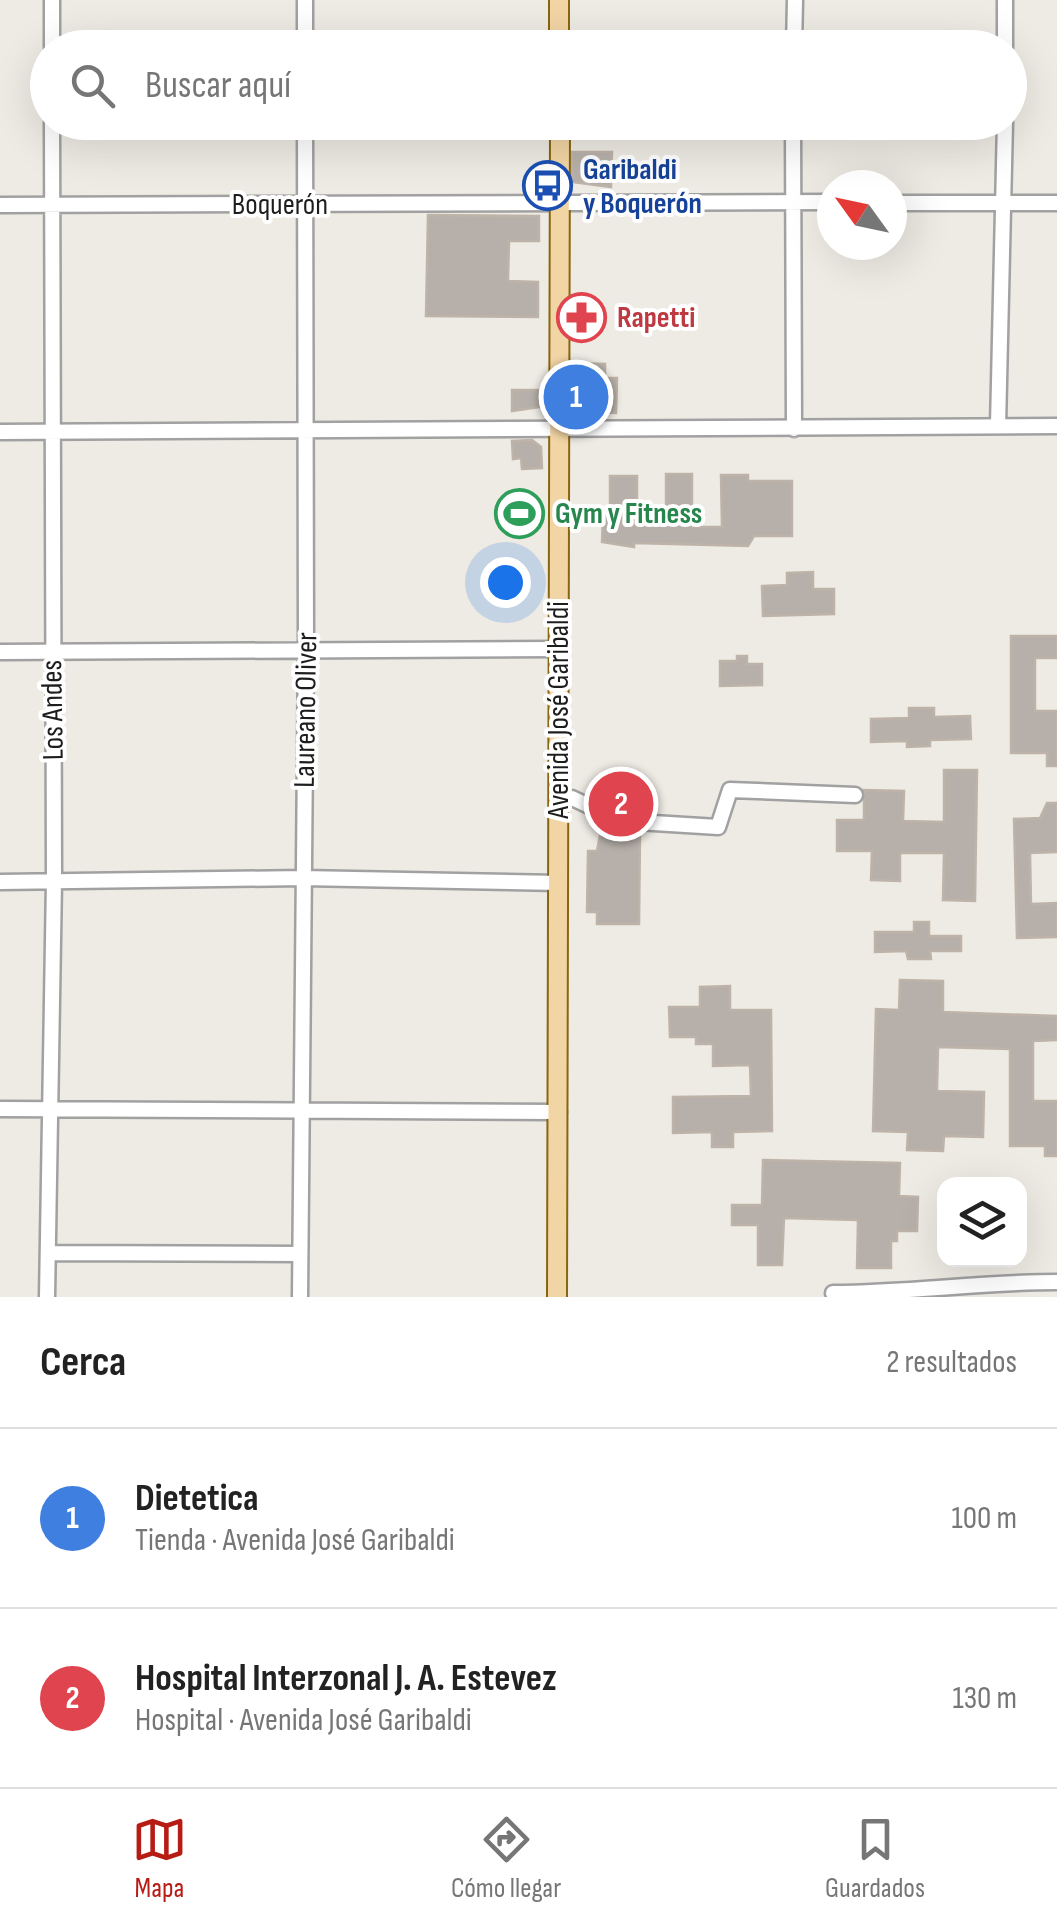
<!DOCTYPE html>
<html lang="es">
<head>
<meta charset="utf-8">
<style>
	:root { --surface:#fff; --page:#f6f6f6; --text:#222; --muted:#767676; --line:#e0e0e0; --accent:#b71c14 }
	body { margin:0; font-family:"Sofia Sans Condensed",sans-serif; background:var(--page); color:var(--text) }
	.controls { position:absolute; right:30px; bottom:30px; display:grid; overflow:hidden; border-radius:20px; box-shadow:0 10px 40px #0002 }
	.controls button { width:90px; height:90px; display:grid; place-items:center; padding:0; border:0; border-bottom:2px solid var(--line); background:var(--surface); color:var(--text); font:50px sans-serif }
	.compass { position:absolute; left:817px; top:170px; width:90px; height:90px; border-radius:50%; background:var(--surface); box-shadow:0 10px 40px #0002; rotate:303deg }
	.you { position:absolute; left:505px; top:582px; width:35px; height:35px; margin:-25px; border:8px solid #fff; border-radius:50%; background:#1a73e8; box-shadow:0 0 0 15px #1a73e833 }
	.badge { display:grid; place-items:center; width:65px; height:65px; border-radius:50%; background:var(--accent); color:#fff; font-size:32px; font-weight:700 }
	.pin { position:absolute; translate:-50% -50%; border:5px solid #fff; box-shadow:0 2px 10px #0006 }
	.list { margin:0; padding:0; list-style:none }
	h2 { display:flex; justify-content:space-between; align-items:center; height:130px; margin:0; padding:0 40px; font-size:42px }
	h2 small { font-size:32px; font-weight:400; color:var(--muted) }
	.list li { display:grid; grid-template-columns:65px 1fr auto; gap:30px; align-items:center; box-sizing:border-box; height:180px; padding:0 40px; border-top:2px solid var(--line) }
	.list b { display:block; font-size:38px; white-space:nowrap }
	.list p { margin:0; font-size:32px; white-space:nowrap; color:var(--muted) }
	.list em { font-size:32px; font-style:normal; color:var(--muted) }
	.icon { flex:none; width:55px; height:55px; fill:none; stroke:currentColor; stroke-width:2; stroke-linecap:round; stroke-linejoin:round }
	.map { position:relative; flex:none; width:1057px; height:1297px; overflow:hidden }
	.search { position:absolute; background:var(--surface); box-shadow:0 10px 40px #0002; left:30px; right:30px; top:30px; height:110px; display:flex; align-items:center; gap:25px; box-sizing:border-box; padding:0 35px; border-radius:55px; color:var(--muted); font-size:38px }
	.sheet { height:490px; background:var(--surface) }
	nav { display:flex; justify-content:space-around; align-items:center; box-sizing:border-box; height:140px; border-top:2px solid var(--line); background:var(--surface); font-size:28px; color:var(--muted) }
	nav a { display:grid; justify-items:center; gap:5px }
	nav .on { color:var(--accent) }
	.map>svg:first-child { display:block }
</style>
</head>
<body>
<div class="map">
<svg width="1057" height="1297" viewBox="0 0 1057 1297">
	<rect width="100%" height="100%" fill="#eeebe4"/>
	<!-- building -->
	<path fill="#b7b0aa" stroke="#beb3a8" stroke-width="2.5" d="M 572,152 L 612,152 L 611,187 L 572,182 Z
		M 428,215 L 539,216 L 539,241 L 509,241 L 508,281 L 538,282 L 538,317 L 426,316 Z
		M 573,303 L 591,303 L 591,323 L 573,323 Z
		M 573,363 L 605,364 L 605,378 L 617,378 L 616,413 L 574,411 Z
		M 512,390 L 540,390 L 540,407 L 512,411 Z
		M 532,440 L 541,447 L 542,468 L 522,469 L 521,458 L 513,459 L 512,441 Z
		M 666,474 L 692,474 L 692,527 L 722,527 L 721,475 L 748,475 L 748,481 L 792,481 L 792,536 L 754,536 L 748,546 L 634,543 L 634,547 L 602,542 L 603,516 L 610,516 L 610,476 L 637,476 L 637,520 L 666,520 Z
		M 500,504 L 540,505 L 540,521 L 499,520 Z
		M 813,572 L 813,589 L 834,589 L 834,614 L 763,616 L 762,586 L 787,585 L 787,573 Z
		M 1011,636 L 1057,636 L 1057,658 L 1035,658 L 1035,711 L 1057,711 L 1057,766 L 1047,766 L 1047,753 L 1011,753 Z
		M 737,656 L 747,656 L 747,664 L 762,664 L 762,685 L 720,686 L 720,661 L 737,661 Z
		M 909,708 L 934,708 L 934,717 L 970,716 L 971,739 L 930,740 L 930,746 L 907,747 L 907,741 L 871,742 L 871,719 L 909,718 Z
		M 944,770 L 977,770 L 975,901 L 943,900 L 944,853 L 900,853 L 900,881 L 871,880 L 872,851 L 837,851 L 837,820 L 864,820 L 864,790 L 904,791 L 903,821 L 944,822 Z
		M 1047,803 L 1057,803 L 1057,852 L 1030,853 L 1031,904 L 1057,903 L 1057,937 L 1017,938 L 1014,819 L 1040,818 Z
		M 602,825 L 640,833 L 639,924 L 597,924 L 597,912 L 587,912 L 588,851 L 597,851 Z
		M 914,922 L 929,922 L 929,936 L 961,936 L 961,951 L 930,951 L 931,959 L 908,959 L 906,951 L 875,952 L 875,932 L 914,932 Z
		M 900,980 L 943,981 L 943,1012 L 1057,1016 L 1057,1040 L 1033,1041 L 1033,1101 L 1057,1101 L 1057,1156 L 1045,1156 L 1045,1146 L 1010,1146 L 1010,1049 L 938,1047 L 937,1091 L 984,1092 L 983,1137 L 944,1136 L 943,1151 L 907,1150 L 908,1132 L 873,1131 L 876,1009 L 899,1010 Z
		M 730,986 L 730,1010 L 771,1010 L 772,1131 L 733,1132 L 733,1147 L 712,1147 L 712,1132 L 673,1133 L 673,1097 L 751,1096 L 750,1065 L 713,1066 L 713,1044 L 696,1044 L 696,1037 L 670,1037 L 669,1007 L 700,1007 L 700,987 Z
		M 763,1160 L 900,1163 L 899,1196 L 918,1197 L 917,1231 L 897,1231 L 897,1241 L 891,1241 L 891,1268 L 857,1268 L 858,1220 L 784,1218 L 782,1265 L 758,1265 L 758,1225 L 732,1225 L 732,1205 L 762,1205 Z"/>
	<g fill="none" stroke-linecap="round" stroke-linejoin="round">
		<defs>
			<path id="minor" d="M 305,0 L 305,48
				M 52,48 L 52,0
				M 794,48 L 795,0
				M 1005,48 L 1005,0
				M 793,122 L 794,429
				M 892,203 L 1057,203
				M 0,205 L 832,202
				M 998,426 L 1005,122
				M 0,432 L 1057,426
				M 0,652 L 557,649
				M 559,798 L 572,798 L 621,821 L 718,827 L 730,790 L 855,795
				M 0,882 L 302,878 L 559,883
				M 0,1109 L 559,1112
				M 48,1253 L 300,1254
				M 833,1293 C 908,1293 982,1282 1057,1282
				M 47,1297 L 54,881 L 52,122
				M 300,1297 L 306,646 L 305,122"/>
			<path id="major" d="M 559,0 L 559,48
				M 557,1297 L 560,122"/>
		</defs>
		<!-- minor casing -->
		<use href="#minor" stroke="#a1a1a1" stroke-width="19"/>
		<!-- major casing -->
		<use href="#major" stroke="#88660f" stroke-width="22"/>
		<!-- minor -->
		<use href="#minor" stroke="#fff" stroke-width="14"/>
		<!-- major -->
		<use href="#major" stroke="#f2d5a5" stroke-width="18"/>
	</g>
	<!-- icons -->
	<defs>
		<symbol id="bus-ring" viewBox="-11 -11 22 22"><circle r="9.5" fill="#fff" stroke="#1a4fb4" stroke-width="1.5"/><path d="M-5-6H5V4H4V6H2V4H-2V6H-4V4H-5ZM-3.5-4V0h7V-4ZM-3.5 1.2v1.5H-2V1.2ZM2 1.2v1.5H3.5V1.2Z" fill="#1a4fb4"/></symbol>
		<symbol id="pharmacy-ring" viewBox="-11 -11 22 22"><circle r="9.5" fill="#fff" stroke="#e0444e" stroke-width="1.5"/><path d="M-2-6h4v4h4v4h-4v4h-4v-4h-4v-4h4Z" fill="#e0444e"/></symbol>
		<symbol id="stadium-ring" viewBox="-11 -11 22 22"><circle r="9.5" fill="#fff" stroke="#2e9e5b" stroke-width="1.5"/><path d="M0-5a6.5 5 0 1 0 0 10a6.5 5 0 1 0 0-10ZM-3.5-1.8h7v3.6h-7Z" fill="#2e9e5b"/></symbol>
	</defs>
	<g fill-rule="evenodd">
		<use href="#bus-ring" x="520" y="158" width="55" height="55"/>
		<use href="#pharmacy-ring" x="554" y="290" width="55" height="55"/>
		<use href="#stadium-ring" x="492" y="486" width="55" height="55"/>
	</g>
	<g text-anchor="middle" stroke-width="8" stroke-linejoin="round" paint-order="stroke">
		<!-- transit labels -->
		<g font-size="30" font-weight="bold" fill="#164399" stroke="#fff" text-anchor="start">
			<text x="583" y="179">Garibaldi<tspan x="583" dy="34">y Boquerón</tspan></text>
		</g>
		<!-- street labels -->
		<g font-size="30" fill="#1d1d1d" stroke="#fff">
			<text x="280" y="214">Boquerón</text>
			<text transform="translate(52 710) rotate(-91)" y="10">Los Andes</text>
			<text transform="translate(305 710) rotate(-89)" y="10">Laureano Oliver</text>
			<text transform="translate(558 710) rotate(-90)" y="10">Avenida José Garibaldi</text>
		</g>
		<!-- health labels -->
		<g font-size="30" font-weight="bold" fill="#be3a42" stroke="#fff" text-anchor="start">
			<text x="617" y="327">Rapetti</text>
		</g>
		<!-- leisure labels -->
		<g font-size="30" font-weight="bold" fill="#27864d" stroke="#fff" text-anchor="start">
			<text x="555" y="523">Gym y Fitness</text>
		</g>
	</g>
</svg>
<div class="controls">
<button><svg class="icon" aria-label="layers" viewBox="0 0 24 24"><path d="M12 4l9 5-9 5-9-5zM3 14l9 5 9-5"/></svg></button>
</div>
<svg class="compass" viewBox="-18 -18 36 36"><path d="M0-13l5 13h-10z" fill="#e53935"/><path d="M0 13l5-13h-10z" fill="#767676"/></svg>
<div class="you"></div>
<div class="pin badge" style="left:576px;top:397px;background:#3f7fe0">1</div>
<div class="pin badge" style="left:621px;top:804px;background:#e0444e">2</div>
<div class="search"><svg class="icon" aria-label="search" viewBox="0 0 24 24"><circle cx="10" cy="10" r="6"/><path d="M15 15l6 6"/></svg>Buscar aquí</div>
</div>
<section class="sheet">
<h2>Cerca<small>2 resultados</small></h2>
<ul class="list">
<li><span class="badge" style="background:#3f7fe0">1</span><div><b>Dietetica</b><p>Tienda · Avenida José Garibaldi</p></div><em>100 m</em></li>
<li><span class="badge" style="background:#e0444e">2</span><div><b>Hospital Interzonal J. A. Estevez</b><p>Hospital · Avenida José Garibaldi</p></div><em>130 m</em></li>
</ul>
</section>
<nav>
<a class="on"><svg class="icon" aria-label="map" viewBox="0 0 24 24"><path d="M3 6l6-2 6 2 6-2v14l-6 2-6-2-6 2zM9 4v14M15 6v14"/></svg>Mapa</a>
<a><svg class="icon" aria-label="directions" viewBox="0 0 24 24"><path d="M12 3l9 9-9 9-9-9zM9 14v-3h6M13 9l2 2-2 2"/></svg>Cómo llegar</a>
<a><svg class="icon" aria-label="saved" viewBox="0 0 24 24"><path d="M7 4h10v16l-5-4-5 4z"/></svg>Guardados</a>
</nav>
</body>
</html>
